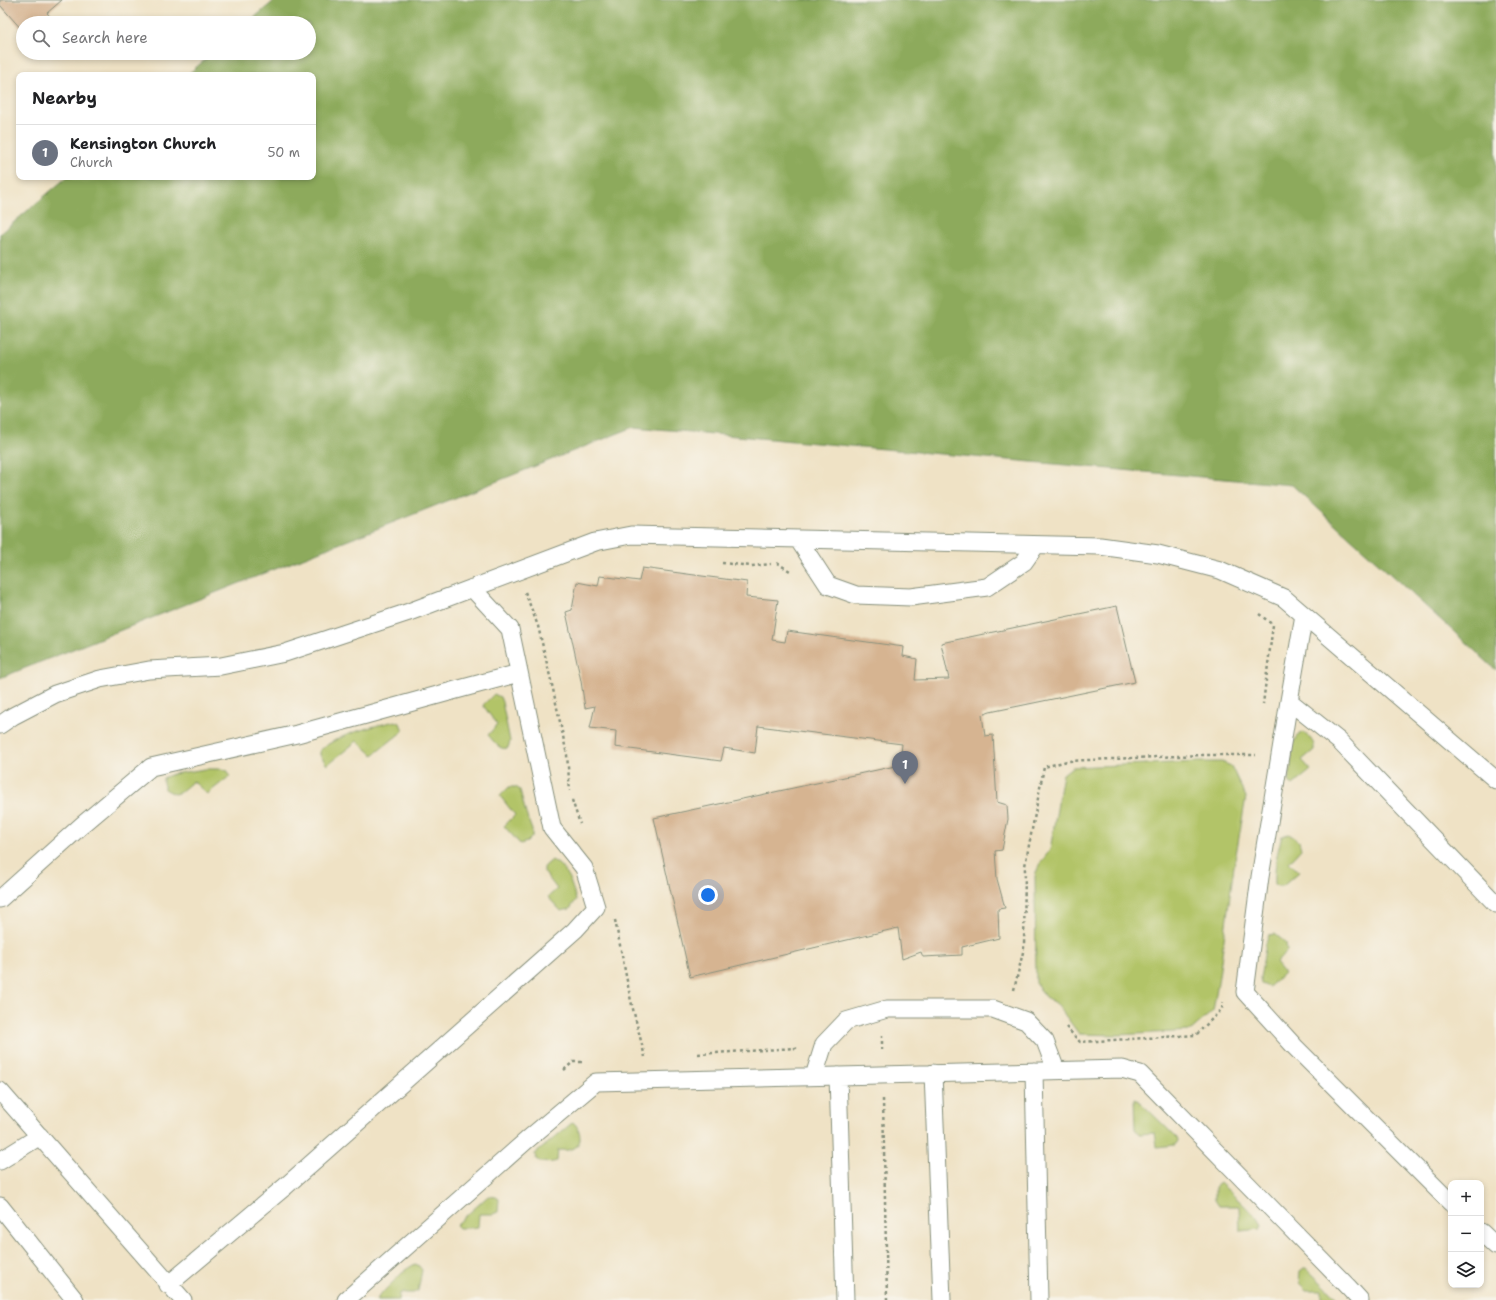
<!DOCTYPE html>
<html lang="en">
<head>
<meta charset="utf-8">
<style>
	:root { --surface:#fff; --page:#f6f6f6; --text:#202124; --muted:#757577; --line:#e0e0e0; --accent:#d1495b }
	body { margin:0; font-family:"Shantell Sans",sans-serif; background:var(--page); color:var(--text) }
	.controls { position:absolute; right:12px; bottom:12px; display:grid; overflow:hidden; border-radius:8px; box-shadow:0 2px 6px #0003 }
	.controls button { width:36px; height:36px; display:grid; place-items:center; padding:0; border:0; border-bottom:1px solid var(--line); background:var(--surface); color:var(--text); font:20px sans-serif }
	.you { position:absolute; left:708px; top:895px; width:14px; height:14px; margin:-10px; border:3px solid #fff; border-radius:50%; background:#1a73e8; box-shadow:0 0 0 6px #1a73e833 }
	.badge { display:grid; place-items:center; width:26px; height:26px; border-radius:50%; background:var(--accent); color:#fff; font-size:13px; font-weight:700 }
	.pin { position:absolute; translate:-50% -33px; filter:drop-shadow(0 1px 2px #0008) }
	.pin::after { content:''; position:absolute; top:21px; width:14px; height:12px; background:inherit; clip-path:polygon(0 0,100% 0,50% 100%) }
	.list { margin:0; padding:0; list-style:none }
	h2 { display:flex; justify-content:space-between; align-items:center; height:52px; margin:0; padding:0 16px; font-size:17px }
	h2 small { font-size:13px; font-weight:400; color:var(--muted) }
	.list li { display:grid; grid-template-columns:26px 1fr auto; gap:12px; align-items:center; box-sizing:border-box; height:56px; padding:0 16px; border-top:1px solid var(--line) }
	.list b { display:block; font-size:15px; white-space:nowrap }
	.list p { margin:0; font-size:13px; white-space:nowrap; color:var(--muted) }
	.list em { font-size:13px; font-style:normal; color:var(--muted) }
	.icon { flex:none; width:22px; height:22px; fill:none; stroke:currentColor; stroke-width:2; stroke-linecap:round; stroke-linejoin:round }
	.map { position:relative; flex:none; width:1496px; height:1300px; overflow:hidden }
	.search { position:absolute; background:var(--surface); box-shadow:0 2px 6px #0003; left:16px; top:16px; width:300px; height:44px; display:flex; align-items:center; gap:10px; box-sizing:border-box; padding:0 14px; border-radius:22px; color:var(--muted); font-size:15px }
	.panel { position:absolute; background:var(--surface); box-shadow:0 2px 6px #0003; left:16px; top:72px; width:300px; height:108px; border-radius:8px }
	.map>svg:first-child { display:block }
</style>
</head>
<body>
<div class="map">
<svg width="1496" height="1300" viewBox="0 0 1496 1300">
	<rect width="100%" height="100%" fill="#f7f3e8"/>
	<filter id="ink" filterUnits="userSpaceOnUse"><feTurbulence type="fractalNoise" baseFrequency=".025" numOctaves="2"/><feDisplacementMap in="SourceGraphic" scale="8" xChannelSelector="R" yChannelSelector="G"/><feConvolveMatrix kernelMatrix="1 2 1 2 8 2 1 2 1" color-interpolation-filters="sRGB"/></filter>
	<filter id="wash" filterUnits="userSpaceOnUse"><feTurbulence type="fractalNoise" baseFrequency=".012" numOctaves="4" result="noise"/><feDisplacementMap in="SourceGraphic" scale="16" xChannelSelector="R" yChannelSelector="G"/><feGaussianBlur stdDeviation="0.9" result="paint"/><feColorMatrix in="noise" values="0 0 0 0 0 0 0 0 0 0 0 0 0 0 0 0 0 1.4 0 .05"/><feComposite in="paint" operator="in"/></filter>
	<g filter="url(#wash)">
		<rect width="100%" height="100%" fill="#efe2c5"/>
		<!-- green -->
		<path fill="#b2c468" stroke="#68804e" d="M 494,694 L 500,697 L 502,702 L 510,741 L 508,748 C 499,751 494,741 488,735 L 497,725 L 483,705 Z
			M 395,721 L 400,723 L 403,731 L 373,755 L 357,741 L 327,765 L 320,755 L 320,750 C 339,734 371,727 395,721 Z
			M 1303,732 C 1309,737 1315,741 1314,750 L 1302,760 L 1311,770 L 1293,785 L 1289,782 L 1293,744 L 1296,737 Z
			M 1198,762 L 1222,762 L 1231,766 L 1246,797 L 1234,866 L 1219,976 L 1213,1011 L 1190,1031 L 1118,1035 L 1079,1034 L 1056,1003 L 1045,997 L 1036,983 L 1035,876 L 1039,865 L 1050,850 L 1063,774 L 1072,767 Z
			M 205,769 L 221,769 L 227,770 L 230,776 L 207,794 L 193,781 L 185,788 L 179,793 L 174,794 L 165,789 L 163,783 L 163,778 L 173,774 Z
			M 509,787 L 516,787 L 520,790 L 526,814 L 532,830 L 532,837 L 527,842 L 520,844 L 504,826 L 515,815 L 500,796 Z
			M 1289,834 L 1299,841 L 1301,849 L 1289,862 L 1299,872 L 1283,886 L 1278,886 L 1275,884 C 1274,868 1277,852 1282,836 Z
			M 552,860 C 567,867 572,885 576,900 L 570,909 L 561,911 L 548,897 L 557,889 L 544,872 L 544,867 Z
			M 1275,934 L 1286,943 L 1287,951 L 1276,963 L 1284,973 L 1269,987 L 1261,984 L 1260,979 L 1266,943 L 1269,935 Z
			M 1134,1099 L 1139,1101 L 1177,1138 L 1178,1141 L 1175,1145 L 1157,1147 L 1155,1133 L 1139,1134 L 1135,1129 Z
			M 573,1122 C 581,1129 584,1145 572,1149 C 568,1151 563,1150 558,1150 L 557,1161 C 550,1163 542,1164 536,1159 L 535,1154 Z
			M 1220,1183 L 1258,1218 L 1262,1225 L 1260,1229 L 1240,1231 L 1239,1206 L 1219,1206 L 1215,1200 L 1215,1187 Z
			M 488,1196 L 496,1197 L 499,1199 L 498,1212 L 493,1214 L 479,1214 L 478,1227 L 468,1228 L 459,1228 L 456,1225 Z
			M 415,1264 L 418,1265 L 422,1270 L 418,1291 L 413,1293 L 400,1293 L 399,1300 L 377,1300 L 379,1296 L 405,1270 Z
			M 1304,1268 L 1306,1268 L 1339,1300 L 1322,1300 L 1322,1290 L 1306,1290 L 1299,1283 L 1300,1271 Z"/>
		<!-- forest -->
		<path fill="#8daa5c" stroke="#567448" d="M 275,0 L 1496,0 L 1496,670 L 1292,485 L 634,427 L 0,678 L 0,234 L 67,177 L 313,177 L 313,75 L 187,75 L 213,53 L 309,53 L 309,23 L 248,23 Z"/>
		<g id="blocks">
			<!-- building -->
			<path fill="#d6b491" d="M 0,0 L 62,0 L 47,13 L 56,23 L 23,23 L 23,31 L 0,5 Z
				M 642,568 L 747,582 L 746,597 L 778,600 L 772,640 L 785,642 L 787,631 L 904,647 L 903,656 L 917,659 L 915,680 L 949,679 L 941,643 L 1117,606 L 1135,682 L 990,712 L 982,715 L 985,736 L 993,735 L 997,802 L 1007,805 L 1008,819 L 1002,850 L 995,851 L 997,879 L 1005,908 L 998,909 L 999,938 L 962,947 L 962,955 L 923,957 L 921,952 L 902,959 L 898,928 L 690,977 L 654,818 L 900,765 L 902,744 L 758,726 L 755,753 L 724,748 L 721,761 L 615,747 L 616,731 L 590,728 L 595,706 L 585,708 L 581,681 L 566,612 L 572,610 L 577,582 L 598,586 L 600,576 L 639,581 Z"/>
		</g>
	</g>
	<g filter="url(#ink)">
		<use href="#blocks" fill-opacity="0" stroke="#87907c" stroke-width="1"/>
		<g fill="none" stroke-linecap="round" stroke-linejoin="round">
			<defs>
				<path id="lane" d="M 798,539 L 828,585 L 856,595 L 911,597 L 987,587 L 1024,562 L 1036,545
					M 1289,701 L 1304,615
					M 0,725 L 13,716 L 55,694 L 100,679 L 149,670 L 221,666 L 285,653 L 409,612 L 595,542 L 631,535 L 1100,546 L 1158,554 L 1220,570 L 1284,598 L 1496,780
					M 0,899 L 81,826 L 151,767 L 297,734 L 456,690 L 519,673
					M 1034,1071 L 1039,1300
					M 933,1073 L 942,1300
					M 814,1076 L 824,1044 L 846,1021 L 887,1009 L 993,1009 L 1026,1021 L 1045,1041 L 1056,1070
					M 838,1076 L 845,1300
					M 0,1091 L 183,1300
					M 0,1161 L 40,1136
					M 1451,1203 L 1295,1047 L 1245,992 L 1260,877 L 1289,701 L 1339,741 L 1496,904
					M 0,1206 L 75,1300
					M 1481,1232 L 1496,1246
					M 168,1285 L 287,1185 L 575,930 L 596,907 L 584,868 L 552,828 L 510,629 L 472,588
					M 346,1300 L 527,1140 L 596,1082 L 1122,1069 L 1140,1074 L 1349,1288 L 1360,1300"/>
			</defs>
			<!-- lane casing -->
			<use href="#lane" stroke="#87907c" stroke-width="19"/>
			<!-- path -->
			<path stroke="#87907c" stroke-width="2.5" stroke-dasharray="3 3" stroke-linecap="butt" d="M 722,563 L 752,566 L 771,564
				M 777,563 L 790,571
				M 525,592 L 538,626 L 553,689 L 567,755 L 570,791
				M 1259,614 L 1273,625 L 1263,704
				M 572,800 L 580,824
				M 615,920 L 631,1001 L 645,1057
				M 1014,990 L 1024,948 L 1025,866 L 1044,767 L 1067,761 L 1202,755 L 1256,755
				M 1066,1027 L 1080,1042 L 1196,1035 L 1222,1009 L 1223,1002
				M 882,1035 L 882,1052
				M 698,1054 L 796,1048 L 797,1046
				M 564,1070 L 573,1062 L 583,1062
				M 883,1099 L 887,1300"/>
			<!-- lane -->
			<use href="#lane" stroke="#fff" stroke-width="17"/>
		</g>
	</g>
</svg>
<div class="controls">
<button>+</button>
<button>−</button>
<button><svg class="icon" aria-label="layers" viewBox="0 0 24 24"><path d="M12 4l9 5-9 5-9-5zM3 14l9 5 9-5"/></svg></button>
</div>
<div class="you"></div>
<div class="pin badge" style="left:905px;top:784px;background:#6b7280">1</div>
<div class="search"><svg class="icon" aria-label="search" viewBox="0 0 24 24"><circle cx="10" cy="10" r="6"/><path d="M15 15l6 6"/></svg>Search here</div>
<section class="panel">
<h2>Nearby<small></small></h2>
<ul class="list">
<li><span class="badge" style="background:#6b7280">1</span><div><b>Kensington Church</b><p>Church</p></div><em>50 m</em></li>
</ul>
</section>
</div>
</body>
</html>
